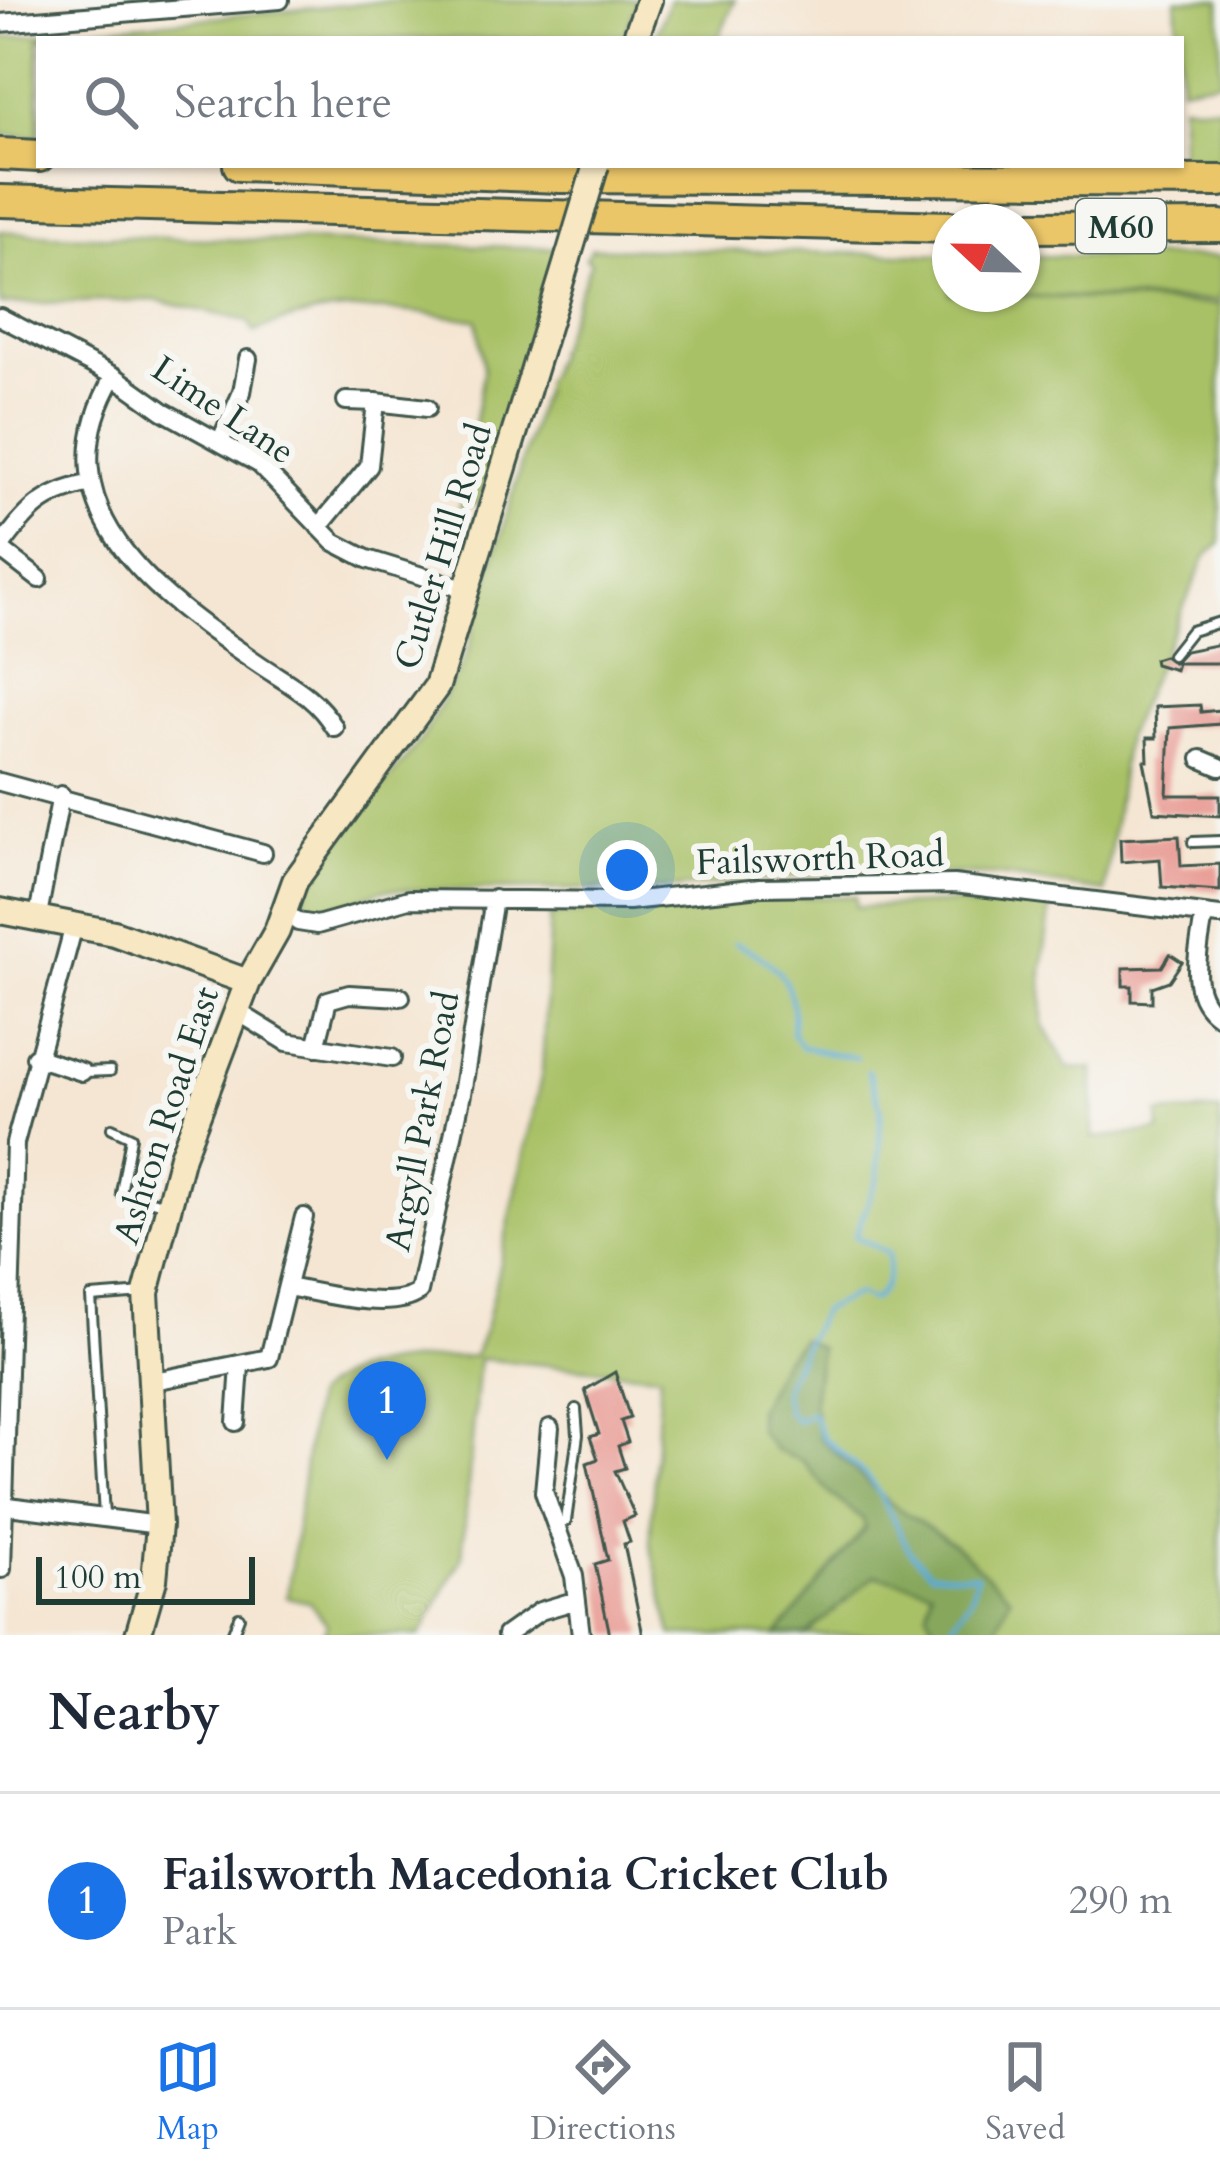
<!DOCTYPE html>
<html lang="en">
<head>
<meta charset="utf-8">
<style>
	:root { --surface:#fff; --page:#f2f2f3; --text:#1f2937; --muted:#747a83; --line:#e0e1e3; --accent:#1a73e8 }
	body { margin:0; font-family:Cardo,serif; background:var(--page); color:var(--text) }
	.compass { position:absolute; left:932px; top:204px; width:108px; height:108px; border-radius:50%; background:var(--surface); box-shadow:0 3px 9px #0004; rotate:292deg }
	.scale { position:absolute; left:36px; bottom:30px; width:219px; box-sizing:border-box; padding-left:12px; border:6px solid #1f3d34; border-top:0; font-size:33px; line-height:42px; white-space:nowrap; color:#1f3d34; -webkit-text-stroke:9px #f6f6f2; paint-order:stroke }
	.you { position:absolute; left:627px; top:870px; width:42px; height:42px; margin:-30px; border:9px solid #fff; border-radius:50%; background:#1a73e8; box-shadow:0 0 0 18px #1a73e833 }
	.badge { display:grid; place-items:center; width:78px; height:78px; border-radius:50%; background:var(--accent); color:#fff; font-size:39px; font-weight:700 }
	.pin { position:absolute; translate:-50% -99px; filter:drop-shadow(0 3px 6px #0008) }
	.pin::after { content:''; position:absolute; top:63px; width:42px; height:36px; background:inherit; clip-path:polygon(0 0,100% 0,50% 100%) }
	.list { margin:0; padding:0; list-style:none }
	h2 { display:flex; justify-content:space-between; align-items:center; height:156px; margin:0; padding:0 48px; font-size:51px }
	h2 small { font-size:39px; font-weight:400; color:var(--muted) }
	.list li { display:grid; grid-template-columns:78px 1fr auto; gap:36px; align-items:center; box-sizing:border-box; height:216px; padding:0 48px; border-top:3px solid var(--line) }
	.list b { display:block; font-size:45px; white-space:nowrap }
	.list p { margin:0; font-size:39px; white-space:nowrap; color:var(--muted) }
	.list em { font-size:39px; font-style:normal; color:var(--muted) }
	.icon { flex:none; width:66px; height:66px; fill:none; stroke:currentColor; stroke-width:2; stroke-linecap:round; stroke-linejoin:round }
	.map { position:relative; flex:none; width:1220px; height:1635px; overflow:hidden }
	.search { position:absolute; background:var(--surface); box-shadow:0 3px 9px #0004; left:36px; right:36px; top:36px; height:132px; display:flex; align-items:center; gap:30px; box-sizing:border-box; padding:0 42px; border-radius:0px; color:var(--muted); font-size:45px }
	.sheet { height:372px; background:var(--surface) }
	nav { display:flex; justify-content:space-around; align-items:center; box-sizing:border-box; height:168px; border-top:3px solid var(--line); background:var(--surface); font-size:33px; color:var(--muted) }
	nav a { display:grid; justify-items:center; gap:6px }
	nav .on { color:var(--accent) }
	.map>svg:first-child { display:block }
</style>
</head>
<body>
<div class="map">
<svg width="1220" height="1635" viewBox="0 0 1220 1635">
	<rect width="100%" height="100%" fill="#f6f6f2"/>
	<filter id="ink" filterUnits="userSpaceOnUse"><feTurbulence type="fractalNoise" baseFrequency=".00833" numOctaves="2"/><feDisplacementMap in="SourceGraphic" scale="24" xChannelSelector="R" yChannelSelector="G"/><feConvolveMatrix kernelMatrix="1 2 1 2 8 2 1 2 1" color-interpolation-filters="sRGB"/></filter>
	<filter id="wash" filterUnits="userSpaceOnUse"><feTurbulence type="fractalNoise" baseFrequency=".004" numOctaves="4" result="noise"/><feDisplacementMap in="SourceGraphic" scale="48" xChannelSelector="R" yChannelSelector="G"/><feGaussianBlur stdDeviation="2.7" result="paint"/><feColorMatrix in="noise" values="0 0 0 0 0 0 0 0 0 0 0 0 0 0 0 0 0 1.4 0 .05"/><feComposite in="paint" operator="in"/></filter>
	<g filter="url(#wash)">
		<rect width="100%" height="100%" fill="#f5e6d3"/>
		<!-- green -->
		<path fill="#a9c166" stroke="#647f4d" stroke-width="3" d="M 397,0 L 638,0 L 623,39 L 39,39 L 39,137 L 0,135 L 0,38 Z
			M 670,0 L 735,0 L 718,39 L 654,39 Z
			M 1176,0 L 1220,0 L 1220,80 L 1181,87 Z
			M 1181,104 L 1220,106 L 1220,160 L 1181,160 Z
			M 0,231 L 52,235 L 558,248 L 478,503 L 460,507 L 484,368 L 477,320 C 394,309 333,299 254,332 L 248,321 L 154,300 L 0,304 Z
			M 591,248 L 950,255 L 950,294 L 1022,294 L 1022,256 L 1220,257 L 1220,301 L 995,295 L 1220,305 L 1220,544 L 1206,556 L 1126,736 L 1105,892 L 1001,876 L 848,871 L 670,889 L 383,890 L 323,913 L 305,906 L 306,891 L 319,867 L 423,737 L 466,656 L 545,381 L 591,262 L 586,258 Z
			M 979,894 L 1051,903 L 1042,971 L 1043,1024 L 1068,1068 L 1093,1069 L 1093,1138 L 1160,1131 L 1159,1114 L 1220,1111 L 1220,1635 L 672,1635 L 650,1544 L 660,1375 L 479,1359 L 462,1557 L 420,1635 L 323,1635 L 327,1624 L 309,1602 L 287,1597 L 314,1397 C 350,1357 422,1361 474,1356 L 486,1325 L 542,1073 L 550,916 L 745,898 L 855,896 L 856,907 L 958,903 L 973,908 Z"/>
		<!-- forest -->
		<path fill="#86a75b" stroke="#527248" stroke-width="3" d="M 802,1339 L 820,1348 L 813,1402 L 820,1438 L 887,1501 L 955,1545 L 1010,1597 L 993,1635 L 939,1635 L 927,1612 L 931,1589 L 875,1575 L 806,1635 L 777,1635 L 865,1528 L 863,1519 L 830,1494 L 803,1461 L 776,1451 L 759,1431 L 757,1410 L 782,1360 Z"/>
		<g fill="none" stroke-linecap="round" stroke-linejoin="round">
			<!-- stream -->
			<path stroke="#5aacd5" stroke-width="4.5" d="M 735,943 C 779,963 798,984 792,1033 L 802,1047 L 857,1058
				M 868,1071 L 881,1109 L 878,1177 L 855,1236 L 888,1253 C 890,1271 888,1291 871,1301 L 857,1294 L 822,1310 L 788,1378 L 783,1392 L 788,1412 L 797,1421 L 812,1413 L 823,1437 L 872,1481 L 911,1553 L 931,1573 L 977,1575 L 971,1597 L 945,1635"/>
		</g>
		<g id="blocks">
			<!-- building -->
			<path fill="#e99d96" d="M 1220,644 L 1220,663 L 1177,663 L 1175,670 L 1155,664 L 1154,659 L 1164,656 L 1174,663 L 1185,651 Z
				M 1200,705 L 1201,712 L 1220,710 L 1220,724 L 1170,728 L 1167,795 L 1220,795 L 1220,816 L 1154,812 L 1144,761 L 1148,761 L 1147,738 L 1156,738 L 1155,707 Z
				M 1179,836 L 1181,866 L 1220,864 L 1220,891 L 1162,887 L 1160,859 L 1121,862 L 1120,839 Z
				M 1170,954 L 1182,962 L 1169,981 L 1152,987 L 1152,1002 L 1132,1001 L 1132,986 L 1123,986 L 1123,968 L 1162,967 Z
				M 615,1372 L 630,1418 L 621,1421 L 628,1442 L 618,1446 L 625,1468 L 615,1471 L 635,1516 L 623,1521 L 630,1542 L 624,1544 L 643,1635 L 610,1635 L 595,1564 L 608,1560 L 587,1463 L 598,1459 L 590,1437 L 599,1434 L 585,1390 Z"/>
		</g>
	</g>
	<g filter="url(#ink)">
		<use href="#blocks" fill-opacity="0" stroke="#3f564c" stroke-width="3"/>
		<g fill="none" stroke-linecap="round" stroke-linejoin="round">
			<defs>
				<path id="lane" d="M 1172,655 L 1191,631 L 1220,622
					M 1193,842 L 1220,841
					M 84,1072 L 110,1071
					M 112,1128 L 131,1137 L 121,1193 L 167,1205
					M 104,1516 L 91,1297 L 144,1293
					M 555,1526 L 566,1521 L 578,1435 L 576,1409
					M 232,1635 L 239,1617"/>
				<path id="street" d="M 0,23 L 280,0
					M 0,317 L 114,376 L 163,411 L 259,464 L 334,542 L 367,559 L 467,590
					M 114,376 C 37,507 155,594 256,662 C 286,683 314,694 334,727
					M 346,401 L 376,402
					M 220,442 L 242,392 L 248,359
					M 319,527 L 369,466 L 376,402 L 427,408
					M 0,548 C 27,511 42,493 88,484
					M 0,549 L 39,579
					M 1201,759 L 1220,767
					M 0,782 L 263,853
					M 285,912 L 298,922 L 317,925 L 409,899 L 629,901 L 761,887 L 954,884 L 1220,916
					M 38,915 L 61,795
					M 1204,915 C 1199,950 1185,995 1220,1017
					M 238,1012 L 287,1042 L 392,1058
					M 316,1047 L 328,1000 L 349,994 L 401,997
					M 35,1057 L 82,1072
					M 288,1287 C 320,1293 393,1312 419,1292 L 462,1094 L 494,899
					M 149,1382 L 269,1358 L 304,1217
					M 236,1422 L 240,1366
					M 550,1428 L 544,1492 L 574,1576 L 581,1635
					M 0,1505 L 159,1525
					M 2,1569 L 15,1143 L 75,922
					M 506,1635 L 540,1611 L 574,1601"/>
				<path id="secondary" d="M 635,39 L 649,0
					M 0,911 L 114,933 L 248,982
					M 138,1635 L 154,1580 L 159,1525 L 146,1293 L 182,1156 L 248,982 L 277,931 L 295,881 L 437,686 L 568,258"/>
				<path id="highway" d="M 0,154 L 39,156
					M 239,165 L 561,177 L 1220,181
					M 0,201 L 950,227
					M 1022,227 L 1220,226"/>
			</defs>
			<!-- lane casing -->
			<use href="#lane" stroke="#3f564c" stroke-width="14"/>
			<!-- street casing -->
			<use href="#street" stroke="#3f564c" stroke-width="22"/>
			<!-- secondary casing -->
			<use href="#secondary" stroke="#3f564c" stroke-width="30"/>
			<!-- highway casing -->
			<use href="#highway" stroke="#3f564c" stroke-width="36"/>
			<!-- lane -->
			<use href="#lane" stroke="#fff" stroke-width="8"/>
			<!-- street -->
			<use href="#street" stroke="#fff" stroke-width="16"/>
			<!-- secondary -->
			<use href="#secondary" stroke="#f7e8c3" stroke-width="24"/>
			<!-- highway -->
			<use href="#highway" stroke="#ebc669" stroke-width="30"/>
			<defs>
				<path id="secondary-bridge" d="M 568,258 L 596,165"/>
			</defs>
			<!-- secondary-bridge casing -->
			<use href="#secondary-bridge" stroke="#3f564c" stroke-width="30" stroke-linecap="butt"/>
			<!-- secondary-bridge -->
			<use href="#secondary-bridge" stroke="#f7e8c3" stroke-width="24"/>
		</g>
	</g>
	<g text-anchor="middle" stroke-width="12" stroke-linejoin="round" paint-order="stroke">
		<!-- shield labels -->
		<rect fill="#f6f6f2" stroke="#60746d" stroke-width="3" x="1076" y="199" width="90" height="54" rx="9"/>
		<g font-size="33" font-weight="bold" fill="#1f3d34">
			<text x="1121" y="238">M60</text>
		</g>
		<!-- street labels -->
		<g font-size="36" fill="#1f3d34" stroke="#f6f6f2">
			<text transform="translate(224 409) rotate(34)" y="13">Lime Lane</text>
			<text transform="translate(442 546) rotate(-73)" y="13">Cutler Hill Road</text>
			<text transform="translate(820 857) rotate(-2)" y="13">Failsworth Road</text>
			<text transform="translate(165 1115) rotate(-72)" y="13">Ashton Road East</text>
			<text transform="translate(421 1121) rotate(-79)" y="13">Argyll Park Road</text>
		</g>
	</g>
</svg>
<svg class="compass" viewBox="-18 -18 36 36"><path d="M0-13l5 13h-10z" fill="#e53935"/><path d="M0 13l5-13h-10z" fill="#747a83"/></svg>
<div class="scale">100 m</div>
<div class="you"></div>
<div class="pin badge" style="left:387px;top:1460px">1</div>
<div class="search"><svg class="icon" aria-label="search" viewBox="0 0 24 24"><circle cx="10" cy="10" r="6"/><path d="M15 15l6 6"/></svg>Search here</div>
</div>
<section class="sheet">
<h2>Nearby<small></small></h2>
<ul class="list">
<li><span class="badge">1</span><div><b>Failsworth Macedonia Cricket Club</b><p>Park</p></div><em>290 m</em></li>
</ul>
</section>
<nav>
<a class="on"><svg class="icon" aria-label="map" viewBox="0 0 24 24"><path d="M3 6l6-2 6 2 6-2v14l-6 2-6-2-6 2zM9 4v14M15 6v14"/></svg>Map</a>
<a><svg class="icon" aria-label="directions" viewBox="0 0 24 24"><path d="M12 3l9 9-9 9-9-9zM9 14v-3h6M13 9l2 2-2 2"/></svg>Directions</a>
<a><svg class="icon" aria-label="saved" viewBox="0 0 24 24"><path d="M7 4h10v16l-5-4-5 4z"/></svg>Saved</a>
</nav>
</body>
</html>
